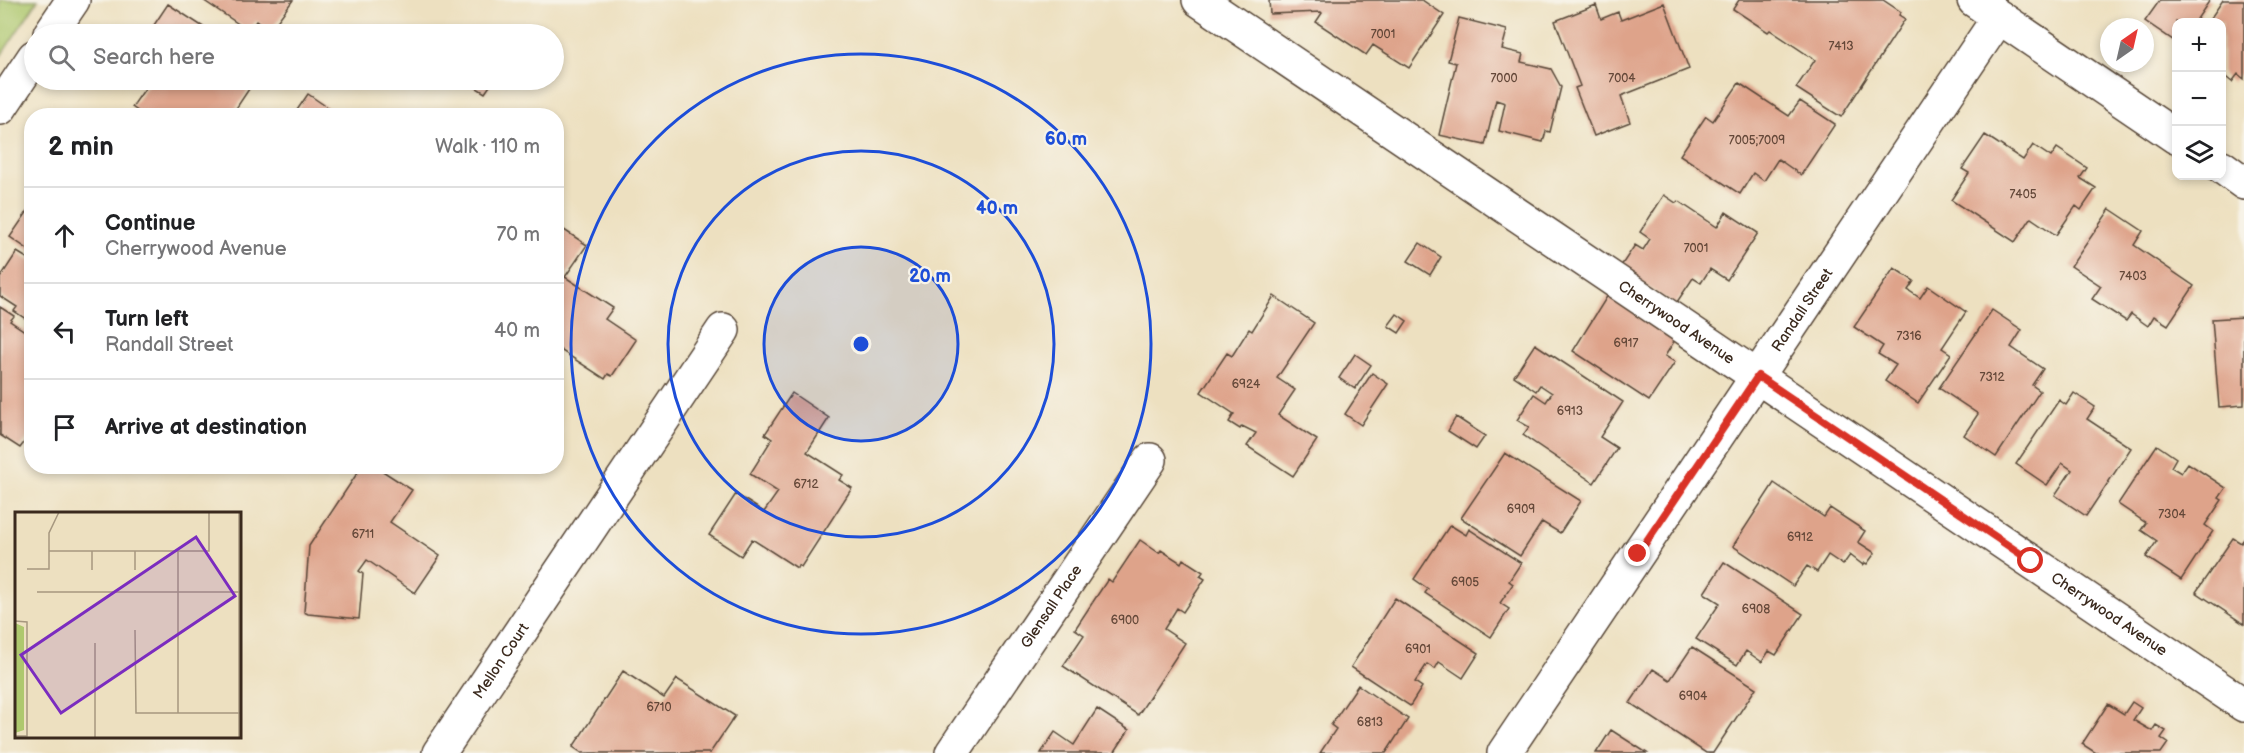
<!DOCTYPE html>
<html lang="en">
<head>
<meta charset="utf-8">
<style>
	:root { --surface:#fff; --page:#f6f6f6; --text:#202124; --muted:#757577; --line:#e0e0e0 }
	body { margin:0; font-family:"Balsamiq Sans",sans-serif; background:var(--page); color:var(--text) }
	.controls { position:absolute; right:18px; top:18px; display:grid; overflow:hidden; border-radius:12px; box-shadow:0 3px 9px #0003 }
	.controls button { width:54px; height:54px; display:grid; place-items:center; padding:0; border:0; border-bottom:2px solid var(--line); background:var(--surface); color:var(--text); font:30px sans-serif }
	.compass { position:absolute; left:2100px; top:18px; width:54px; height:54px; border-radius:50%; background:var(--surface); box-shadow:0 3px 9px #0003; rotate:34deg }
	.stop { position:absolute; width:18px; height:18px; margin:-14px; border:4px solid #d93025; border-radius:50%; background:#fff }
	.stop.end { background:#d93025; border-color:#fff; box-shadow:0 2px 6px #0008 }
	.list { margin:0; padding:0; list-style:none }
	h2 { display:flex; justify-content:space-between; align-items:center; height:78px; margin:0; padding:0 24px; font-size:26px }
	h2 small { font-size:20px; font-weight:400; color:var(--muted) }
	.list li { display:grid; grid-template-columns:39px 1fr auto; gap:18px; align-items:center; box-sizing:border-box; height:96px; padding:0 24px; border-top:2px solid var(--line) }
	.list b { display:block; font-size:22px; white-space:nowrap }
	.list p { margin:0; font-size:20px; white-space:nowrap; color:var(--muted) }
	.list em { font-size:20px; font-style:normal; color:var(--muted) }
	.icon { flex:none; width:33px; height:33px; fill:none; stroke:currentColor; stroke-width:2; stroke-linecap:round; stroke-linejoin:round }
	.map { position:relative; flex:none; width:2244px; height:753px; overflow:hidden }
	.search { position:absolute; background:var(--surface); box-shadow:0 3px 9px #0003; left:24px; top:24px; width:540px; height:66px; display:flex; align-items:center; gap:15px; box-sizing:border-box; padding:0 21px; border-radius:33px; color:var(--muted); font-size:22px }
	.panel { position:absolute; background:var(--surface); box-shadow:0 3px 9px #0003; left:24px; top:108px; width:540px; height:366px; border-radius:24px }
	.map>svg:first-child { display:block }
</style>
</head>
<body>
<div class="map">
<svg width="2244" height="753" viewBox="0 0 2244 753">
	<rect width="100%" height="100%" fill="#f7f3e8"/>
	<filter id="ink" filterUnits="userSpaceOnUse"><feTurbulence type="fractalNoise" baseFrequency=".0167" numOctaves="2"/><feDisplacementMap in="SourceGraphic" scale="12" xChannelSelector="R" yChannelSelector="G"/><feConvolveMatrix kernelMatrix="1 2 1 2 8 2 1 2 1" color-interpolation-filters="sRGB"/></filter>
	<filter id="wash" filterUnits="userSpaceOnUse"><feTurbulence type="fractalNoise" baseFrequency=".008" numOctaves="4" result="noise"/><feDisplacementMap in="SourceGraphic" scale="24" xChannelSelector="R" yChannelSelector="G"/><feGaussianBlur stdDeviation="1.35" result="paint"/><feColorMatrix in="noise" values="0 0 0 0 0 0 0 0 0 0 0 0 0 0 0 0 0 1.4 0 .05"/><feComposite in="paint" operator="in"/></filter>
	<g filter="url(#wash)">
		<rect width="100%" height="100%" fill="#ede0c0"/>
		<!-- green -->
		<path fill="#aec86e" stroke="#747946" stroke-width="1.5" d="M 0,0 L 38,0 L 0,57 Z"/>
		<g id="blocks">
			<!-- building -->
			<path fill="#dea38a" d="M 203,0 L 293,0 L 270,31 L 256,21 L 249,31 Z
				M 1269,0 L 1422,0 L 1444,15 L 1409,68 L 1373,45 L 1366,55 L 1316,22 L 1322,13 L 1321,12 L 1270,14 Z
				M 1739,0 L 1883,0 L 1901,12 L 1899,15 L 1905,19 L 1841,117 L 1796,88 L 1815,60 L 1770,30 L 1768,32 L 1733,9 Z
				M 2160,0 L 2210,0 L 2195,22 L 2176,22 L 2176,42 L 2145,21 Z
				M 2223,0 L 2244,0 L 2244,79 L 2238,74 L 2232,82 L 2222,74 L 2222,22 L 2208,22 Z
				M 1664,3 L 1689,69 L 1621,96 L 1630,122 L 1594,136 L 1575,88 L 1580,86 L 1555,21 L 1596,5 L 1601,19 L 1618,12 L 1621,20 Z
				M 168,4 L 208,30 L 206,34 L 148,34 Z
				M 1459,18 L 1507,30 L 1502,49 L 1523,54 L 1521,62 L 1551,69 L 1561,87 L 1550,132 L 1546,131 L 1543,142 L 1499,131 L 1505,103 L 1496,100 L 1485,145 L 1439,135 L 1456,63 L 1448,61 Z
				M 151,80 L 255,80 L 231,116 L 145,116 L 132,107 Z
				M 464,80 L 494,80 L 485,93 Z
				M 1739,83 L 1789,116 L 1800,101 L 1835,124 L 1801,175 L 1778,159 L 1764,181 L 1753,173 L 1740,194 L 1680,155 L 1706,116 L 1713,121 Z
				M 308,94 L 334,112 L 331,116 L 293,116 Z
				M 1985,135 L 2023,160 L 2033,145 L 2051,157 L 2057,148 L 2087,168 L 2080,178 L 2096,188 L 2081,210 L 2076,206 L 2056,235 L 2031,218 L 2015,242 L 1951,200 L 1969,173 L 1962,169 Z
				M 1664,195 L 1676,203 L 1678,201 L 1717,227 L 1726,212 L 1758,233 L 1727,280 L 1710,269 L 1701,283 L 1693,278 L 1675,305 L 1619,269 L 1635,245 L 1643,250 L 1650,239 L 1640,232 Z
				M 32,205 L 32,252 L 10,237 Z
				M 2110,209 L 2143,231 L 2134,245 L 2194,286 L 2168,325 L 2154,316 L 2148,326 L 2131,314 L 2126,321 L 2092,299 L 2101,286 L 2071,266 Z
				M 558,226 L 587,245 L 565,277 L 613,308 L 605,319 L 636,340 L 612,376 L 608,374 L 605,379 L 559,349 L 556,353 Z
				M 1420,243 L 1441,257 L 1430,275 L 1408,261 Z
				M 17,252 L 30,260 L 32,257 L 32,323 L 14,311 L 17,307 L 0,296 L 0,278 Z
				M 1894,268 L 1914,281 L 1908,290 L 1920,298 L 1928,286 L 1966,312 L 1942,348 L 1951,354 L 1918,403 L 1885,381 L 1896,365 L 1878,354 L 1883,346 L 1854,327 Z
				M 1611,290 L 1678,335 L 1665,356 L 1675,362 L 1649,401 L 1573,351 Z
				M 1274,296 L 1314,323 L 1277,378 L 1295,390 L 1278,415 L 1317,440 L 1293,476 L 1247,446 L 1256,433 L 1242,426 L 1240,429 L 1229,422 L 1234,414 L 1201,392 L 1227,353 L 1232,356 L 1249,329 L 1252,331 Z
				M 0,307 L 14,316 L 10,321 L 32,336 L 32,432 L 20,448 L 0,435 Z
				M 1992,310 L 2022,330 L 2011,347 L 2043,369 L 2032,385 L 2040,391 L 1996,457 L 1964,435 L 1978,414 L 1939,388 Z
				M 1397,314 L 1407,321 L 1399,333 L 1388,326 Z
				M 2244,317 L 2244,405 L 2219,407 L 2212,319 Z
				M 1535,344 L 1623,402 L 1600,437 L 1617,448 L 1594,483 L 1523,435 L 1529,427 L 1517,420 L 1534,394 L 1546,402 L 1552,393 L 1540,385 L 1536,391 L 1514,376 Z
				M 1355,354 L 1371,365 L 1355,389 L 1339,378 Z
				M 1372,373 L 1388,384 L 1361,425 L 1345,414 Z
				M 792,393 L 829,418 L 807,452 L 843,475 L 839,480 L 852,488 L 801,567 L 798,565 L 797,568 L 752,539 L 741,556 L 709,535 L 736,494 L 764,512 L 778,492 L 750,474 L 772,439 L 765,434 Z
				M 2074,393 L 2095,407 L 2087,419 L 2131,448 L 2086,516 L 2055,495 L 2072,470 L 2062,463 L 2047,485 L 2016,464 L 2059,400 L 2066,405 Z
				M 1456,417 L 1485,436 L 1476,449 L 1448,431 Z
				M 2157,445 L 2176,458 L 2171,467 L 2181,473 L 2188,463 L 2226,488 L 2219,498 L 2222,500 L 2205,525 L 2213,531 L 2181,580 L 2146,557 L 2157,541 L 2141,530 L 2146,523 L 2118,504 Z
				M 1505,453 L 1581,501 L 1560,533 L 1542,522 L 1520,556 L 1461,518 Z
				M 362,466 L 375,466 L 412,490 L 390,522 L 440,556 L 415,593 L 367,560 L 359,571 L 363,574 L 359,619 L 308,614 L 304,612 L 309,546 Z
				M 1774,483 L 1824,517 L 1830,508 L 1865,531 L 1858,542 L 1875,553 L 1867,564 L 1865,563 L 1863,565 L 1850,555 L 1843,565 L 1828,555 L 1817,572 L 1807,566 L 1793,586 L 1733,546 Z
				M 1450,525 L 1466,535 L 1469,529 L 1521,563 L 1509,581 L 1513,584 L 1500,603 L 1509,609 L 1491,637 L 1425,593 L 1428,589 L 1414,579 Z
				M 2233,538 L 2241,543 L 2244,539 L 2244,624 L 2196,592 Z
				M 1140,540 L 1159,553 L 1161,550 L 1181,563 L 1183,559 L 1203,572 L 1200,576 L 1205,579 L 1183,612 L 1177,608 L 1164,629 L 1185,643 L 1138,715 L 1063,666 L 1084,635 L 1075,629 L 1108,579 L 1112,582 Z
				M 1724,562 L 1803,614 L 1776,655 L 1769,651 L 1762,662 L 1746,651 L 1737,665 L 1696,639 L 1720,603 L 1704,593 Z
				M 1395,598 L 1479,653 L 1463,678 L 1439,662 L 1435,669 L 1427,664 L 1415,682 L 1422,687 L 1410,706 L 1351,667 Z
				M 1692,647 L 1756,688 L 1713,753 L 1706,753 L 1630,703 L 1653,669 L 1670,680 Z
				M 623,671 L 664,698 L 677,679 L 735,716 L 710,753 L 582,753 L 573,747 Z
				M 1358,685 L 1408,719 L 1386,753 L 1320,753 L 1336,729 L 1331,725 Z
				M 2132,702 L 2141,708 L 2133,720 L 2152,731 L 2156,725 L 2166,731 L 2161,738 L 2168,743 L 2161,753 L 2096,753 L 2082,744 L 2108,704 L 2124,714 Z
				M 1097,709 L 1129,730 L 1114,753 L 1041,753 L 1055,732 L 1074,745 Z
				M 1611,730 L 1647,753 L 1596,753 Z"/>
		</g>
	</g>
	<g filter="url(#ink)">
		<use href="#blocks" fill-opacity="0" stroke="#564536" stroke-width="1.5"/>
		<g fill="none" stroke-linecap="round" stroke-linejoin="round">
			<defs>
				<g id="minor">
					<path id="s1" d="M 1199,0 L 2244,705"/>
					<path d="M 1974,0 L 2176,137"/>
					<path d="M 50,34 L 73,0"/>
					<path d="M 0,108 L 34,57"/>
					<path d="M 2222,167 L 2244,183"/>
					<path id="s2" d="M 439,753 L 723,330"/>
					<path id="s3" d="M 952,753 L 1150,460"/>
					<path id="s4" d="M 1504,753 L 1999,17"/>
				</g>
			</defs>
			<!-- minor casing -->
			<use href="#minor" stroke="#564536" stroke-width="36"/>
			<!-- minor -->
			<use href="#minor" stroke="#fff" stroke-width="33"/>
		</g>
	</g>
	<g fill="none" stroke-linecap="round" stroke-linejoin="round" filter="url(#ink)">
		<!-- route -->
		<path stroke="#d93025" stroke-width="8" d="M 1638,554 L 1758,376 L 2031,561"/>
	</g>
	<!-- distance rings -->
	<circle cx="861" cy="344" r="97" fill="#1d4ed8" fill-opacity=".12"/>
	<g fill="none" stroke="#1d4ed8" stroke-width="3">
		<circle cx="861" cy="344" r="97"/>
		<circle cx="861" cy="344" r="193"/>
		<circle cx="861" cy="344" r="290"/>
	</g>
	<g text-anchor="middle" stroke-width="4.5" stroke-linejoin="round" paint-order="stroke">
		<!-- number labels -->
		<g font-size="12" fill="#644839">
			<text x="1383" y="38">7001</text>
			<text x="1841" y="50">7413</text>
			<text x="1504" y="82">7000</text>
			<text x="1622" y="82">7004</text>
			<text x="1757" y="144">7005;7009</text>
			<text x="2023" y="198">7405</text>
			<text x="1696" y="252">7001</text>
			<text x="2133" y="280">7403</text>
			<text x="1909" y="340">7316</text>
			<text x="1626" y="347">6917</text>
			<text x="1992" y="381">7312</text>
			<text x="1246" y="388">6924</text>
			<text x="1570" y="415">6913</text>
			<text x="806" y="488">6712</text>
			<text x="1521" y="513">6909</text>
			<text x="2172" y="518">7304</text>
			<text x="363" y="538">6711</text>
			<text x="1800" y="541">6912</text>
			<text x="1465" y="586">6905</text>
			<text x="1756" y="613">6908</text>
			<text x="1125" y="624">6900</text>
			<text x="1418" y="653">6901</text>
			<text x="1693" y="700">6904</text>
			<text x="659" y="711">6710</text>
			<text x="1370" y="726">6813</text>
		</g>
		<!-- street labels -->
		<g font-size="15" fill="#3b2a1e" stroke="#f7f3e8">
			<text dy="5" stroke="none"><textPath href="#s4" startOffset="534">Randall Street</textPath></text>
			<text dy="5" stroke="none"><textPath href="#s1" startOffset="576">Cherrywood Avenue</textPath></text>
			<text dy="5" stroke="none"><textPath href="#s3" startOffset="177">Glensall Place</textPath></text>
			<text dy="5" stroke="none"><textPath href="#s1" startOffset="1098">Cherrywood Avenue</textPath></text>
			<text dy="5" stroke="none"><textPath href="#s2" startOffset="111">Mellon Court</textPath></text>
		</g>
	</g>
	<!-- overview -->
	<g transform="translate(15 512)">
		<rect width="226" height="226" fill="#ede0c0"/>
		<path d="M 0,111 L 9,115 L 9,218 L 0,221 Z" fill="#aec86e"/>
		<path fill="none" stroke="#a6977f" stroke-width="1.5" d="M 224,0 L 224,226M 34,39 L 194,39 L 194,0M 163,39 L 163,201M 12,57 L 34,57 L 34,21 L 44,0M 77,58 L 77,39M 120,58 L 120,39M 22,80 L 227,80M 0,109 L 12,110 L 12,224 L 0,224M 120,118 L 121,201 L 225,201M 80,131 L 80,226"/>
		<path fill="#7b2cbf" fill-opacity="0.15" stroke="#7b2cbf" stroke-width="3" d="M 181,25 L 220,84 L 46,201 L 6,143 Z"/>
		<rect width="226" height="226" fill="none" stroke="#3b2a1e" stroke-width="3"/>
	</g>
	<circle cx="861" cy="344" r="9" fill="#1d4ed8" stroke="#f7f3e8" stroke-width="3"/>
	<g font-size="18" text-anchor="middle" font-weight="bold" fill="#1d4ed8" stroke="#f7f3e8" stroke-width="4.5" stroke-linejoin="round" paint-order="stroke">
		<text x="1066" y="145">60 m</text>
		<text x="997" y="214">40 m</text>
		<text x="930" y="282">20 m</text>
	</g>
</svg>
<div class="controls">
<button>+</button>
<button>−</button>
<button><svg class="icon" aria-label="layers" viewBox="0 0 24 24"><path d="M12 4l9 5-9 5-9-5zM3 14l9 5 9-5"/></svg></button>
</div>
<svg class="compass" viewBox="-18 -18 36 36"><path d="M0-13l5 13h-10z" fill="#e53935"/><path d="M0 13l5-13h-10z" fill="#757577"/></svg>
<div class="stop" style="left:2031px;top:561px"></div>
<div class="stop end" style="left:1638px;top:554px"></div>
<div class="search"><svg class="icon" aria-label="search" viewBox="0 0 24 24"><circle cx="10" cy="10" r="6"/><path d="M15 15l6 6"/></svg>Search here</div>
<section class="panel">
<h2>2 min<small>Walk · 110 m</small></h2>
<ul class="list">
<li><svg class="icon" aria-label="ahead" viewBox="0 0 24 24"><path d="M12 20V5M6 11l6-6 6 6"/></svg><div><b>Continue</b><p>Cherrywood Avenue</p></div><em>70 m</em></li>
<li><svg class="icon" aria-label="left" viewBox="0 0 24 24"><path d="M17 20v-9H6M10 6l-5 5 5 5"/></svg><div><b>Turn left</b><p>Randall Street</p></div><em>40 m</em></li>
<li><svg class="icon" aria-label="arrive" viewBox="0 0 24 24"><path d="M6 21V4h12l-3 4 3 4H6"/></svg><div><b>Arrive at destination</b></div></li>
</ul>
</section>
</div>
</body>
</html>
